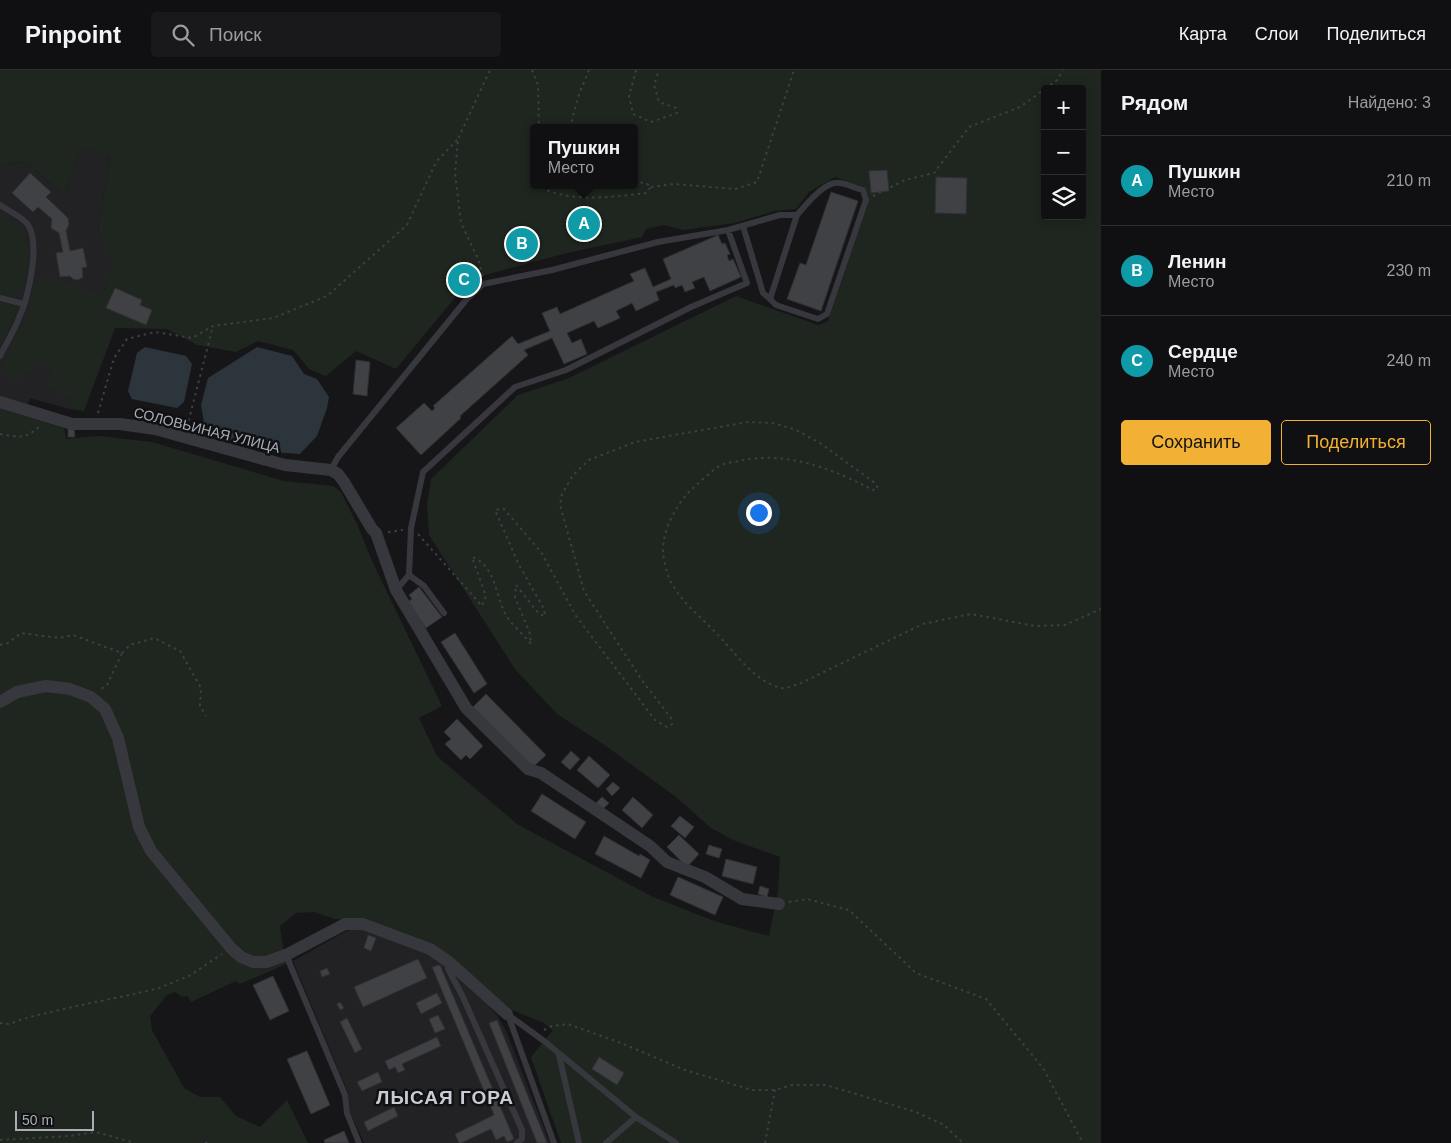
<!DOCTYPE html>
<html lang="ru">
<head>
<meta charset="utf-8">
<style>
	:root { --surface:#101012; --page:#19191b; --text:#f1f3f6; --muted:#9c9d9f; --line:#303032; --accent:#f2b134 }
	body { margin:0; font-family:Helvetica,sans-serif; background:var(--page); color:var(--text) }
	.controls { position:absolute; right:15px; top:15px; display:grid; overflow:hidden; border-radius:5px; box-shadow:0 2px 12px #0003 }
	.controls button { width:45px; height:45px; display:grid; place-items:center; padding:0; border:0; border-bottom:1px solid var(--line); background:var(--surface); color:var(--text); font:25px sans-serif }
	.scale { position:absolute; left:15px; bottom:12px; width:79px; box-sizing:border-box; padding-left:5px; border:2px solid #a8adb8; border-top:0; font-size:14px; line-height:18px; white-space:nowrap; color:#a8adb8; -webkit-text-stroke:4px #111113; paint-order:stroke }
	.you { position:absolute; left:758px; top:442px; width:18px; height:18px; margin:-12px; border:4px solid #fff; border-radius:50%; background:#1a73e8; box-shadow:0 0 0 8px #1a73e833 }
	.badge { display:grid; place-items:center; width:32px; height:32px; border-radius:50%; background:var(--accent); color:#fff; font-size:16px; font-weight:700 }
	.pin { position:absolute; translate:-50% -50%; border:2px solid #fff; box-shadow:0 1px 5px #0006 }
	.popup { position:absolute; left:530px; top:54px; width:108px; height:65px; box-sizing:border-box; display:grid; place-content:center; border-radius:5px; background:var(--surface); filter:drop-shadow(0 1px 4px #0005); font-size:16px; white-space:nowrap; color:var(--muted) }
	.popup b { font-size:19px; color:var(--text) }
	.popup::after { content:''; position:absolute; left:50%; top:100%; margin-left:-10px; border:10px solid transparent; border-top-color:var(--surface) }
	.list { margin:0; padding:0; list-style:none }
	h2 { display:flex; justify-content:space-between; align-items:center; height:65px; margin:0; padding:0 20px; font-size:21px }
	h2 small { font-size:16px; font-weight:400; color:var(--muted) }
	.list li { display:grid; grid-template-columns:32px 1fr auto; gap:15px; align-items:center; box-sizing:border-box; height:90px; padding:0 20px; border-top:1px solid var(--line) }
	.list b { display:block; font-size:19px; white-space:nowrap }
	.list p { margin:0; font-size:16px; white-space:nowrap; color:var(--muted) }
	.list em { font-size:16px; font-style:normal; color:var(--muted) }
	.actions { display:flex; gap:10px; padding:15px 20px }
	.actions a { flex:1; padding:11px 0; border:1px solid var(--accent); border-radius:5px; text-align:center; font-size:18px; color:var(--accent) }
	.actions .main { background:var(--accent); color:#111 }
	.icon { flex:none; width:28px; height:28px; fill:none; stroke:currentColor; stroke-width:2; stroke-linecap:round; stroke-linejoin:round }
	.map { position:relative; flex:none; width:1101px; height:1073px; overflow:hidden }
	header { display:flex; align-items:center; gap:30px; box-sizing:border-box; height:70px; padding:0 25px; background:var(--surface); border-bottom:1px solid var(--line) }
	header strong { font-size:24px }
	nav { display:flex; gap:28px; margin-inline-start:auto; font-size:18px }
	.search { width:350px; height:45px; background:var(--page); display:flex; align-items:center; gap:12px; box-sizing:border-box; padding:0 18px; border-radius:5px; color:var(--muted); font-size:19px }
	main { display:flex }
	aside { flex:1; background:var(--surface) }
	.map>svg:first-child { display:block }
</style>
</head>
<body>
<header>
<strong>Pinpoint</strong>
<div class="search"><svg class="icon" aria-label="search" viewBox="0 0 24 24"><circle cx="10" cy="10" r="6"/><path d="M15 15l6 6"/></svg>Поиск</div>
<nav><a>Карта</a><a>Слои</a><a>Поделиться</a></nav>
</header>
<main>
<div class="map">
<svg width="1101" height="1073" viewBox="0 0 1101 1073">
	<rect width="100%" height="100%" fill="#161618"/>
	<!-- built -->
	<path fill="#222225" d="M 80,79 L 110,86 L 98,160 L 115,194 L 93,249 L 69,339 L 30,328 L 27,336 L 0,326 L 0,95 L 26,92 L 64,125 Z
		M 354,857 L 425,881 L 454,900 L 483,929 L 497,945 L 506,961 L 550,1073 L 364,1073 L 350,1042 L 348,1023 L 293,891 Z"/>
	<!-- green -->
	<path fill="#1e261f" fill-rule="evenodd" d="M 0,0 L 1101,0 L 1101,1073 L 561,1073 L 531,987 L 553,960 L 544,953 L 512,940 L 433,876 L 364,851 L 335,849 L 314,842 L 296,843 L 280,856 L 283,878 L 293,891 L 240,914 L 236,911 L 191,932 L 187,926 L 182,927 L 175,922 L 167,925 L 150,946 L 152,960 L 184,1018 L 200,1027 L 220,1027 L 236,1046 L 260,1057 L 287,1030 L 308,1073 L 0,1073 L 0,338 L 64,358 L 66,369 L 99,366 L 152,372 L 284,411 L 333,416 L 341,422 L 357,454 L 372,491 L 442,636 L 419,648 L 437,686 L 517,754 L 651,826 L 714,851 L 769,866 L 778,821 L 780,787 L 733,770 L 711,758 L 676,727 L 603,674 L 557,644 L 515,599 L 429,465 L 427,435 L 431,409 L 518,325 L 569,308 L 736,226 L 818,255 L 828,251 L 868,133 L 864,117 L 835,107 L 809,122 L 796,139 L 775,141 L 735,153 L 683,160 L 664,155 L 646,159 L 642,167 L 567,183 L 485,205 L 458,224 L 396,299 L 356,281 L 326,306 L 309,299 L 293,280 L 258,271 L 236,282 L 197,275 L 167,259 L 115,258 L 84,341 L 69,339 L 72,328 L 46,318 L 53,297 L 48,293 L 37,292 C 28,305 25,309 9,308 L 1,297 L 30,236 L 35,213 L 45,206 L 102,226 L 114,194 L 98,160 L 110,86 L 80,79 L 64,125 L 26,92 L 0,95 ZM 1045,19 L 1082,19 L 1082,146 L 1045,146 ZM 534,58 L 634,58 L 634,115 L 534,115 Z
		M 0,144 C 5,147 13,150 17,154 C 36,173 31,207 16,226 L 0,223 Z
		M 0,232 L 20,236 L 0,275 Z"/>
	<!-- water -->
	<path fill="#2c353c" d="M 145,277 L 186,286 L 192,294 L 184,332 L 177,338 L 132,329 L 128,321 L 137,283 Z
		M 257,277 L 292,286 L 304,304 L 317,309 L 329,327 L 327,338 L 317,366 L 300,384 L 272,382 L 216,366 L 205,358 L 201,335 L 208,308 Z"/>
	<!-- building -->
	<path fill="#404145" stroke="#303034" d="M 887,100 L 889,121 L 871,123 L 869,101 Z
		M 30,103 L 51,122 L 46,127 L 68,148 L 69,154 L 66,161 L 70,181 L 83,178 L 87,197 L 82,198 L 83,207 L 78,210 L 73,209 L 70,206 L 60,207 L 56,183 L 63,182 L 59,163 L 51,158 L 52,149 L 38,137 L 33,142 L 12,123 Z
		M 936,107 L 967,108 L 966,144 L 935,143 Z
		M 831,122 L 858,131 L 821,241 L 787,229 L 800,193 L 806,195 Z
		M 718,165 L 722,174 L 725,173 L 730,184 L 727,185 L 729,191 L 733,189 L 741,207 L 710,221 L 704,207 L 692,212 L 695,218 L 685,222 L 682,215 L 675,218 L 674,215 L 656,222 L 659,230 L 636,241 L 632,233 L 616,241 L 620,248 L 598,258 L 594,251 L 567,263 L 572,273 L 581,269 L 587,284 L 564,294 L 552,268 L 524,280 L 528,285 L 460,346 L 461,348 L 421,385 L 396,358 L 424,333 L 432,341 L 435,338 L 433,336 L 512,266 L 518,274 L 550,261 L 542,243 L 557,237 L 560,244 L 634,211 L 630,204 L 645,198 L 653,217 L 671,209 L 663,189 Z
		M 115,218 L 142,230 L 140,235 L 152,240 L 146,255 L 106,238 Z
		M 356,290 L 370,292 L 367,326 L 353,324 Z
		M 68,358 L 74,358 L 75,367 L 68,367 Z
		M 419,517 L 442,547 L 426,558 L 408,532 L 412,529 L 409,525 Z
		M 455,563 L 487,614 L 474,623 L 441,572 Z
		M 486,624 L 546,685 L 532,698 L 473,637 Z
		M 457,649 L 483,676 L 470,689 L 466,685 L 461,690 L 445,674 L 451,669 L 444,662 Z
		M 571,681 L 580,689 L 570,700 L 561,692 Z
		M 589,686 L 610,705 L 598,718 L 577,700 Z
		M 613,712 L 620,718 L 612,726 L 606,719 Z
		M 542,724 L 586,752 L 575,769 L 531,741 Z
		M 602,727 L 609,733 L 603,739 L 596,733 Z
		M 633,727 L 653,745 L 642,758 L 622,740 Z
		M 680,746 L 694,757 L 685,768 L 671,756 Z
		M 679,765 L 699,784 L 687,797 L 667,777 Z
		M 604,766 L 639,786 L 640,784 L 650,790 L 641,808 L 595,784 Z
		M 709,775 L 722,779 L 719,788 L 706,784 Z
		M 726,789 L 757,797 L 753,814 L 722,806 Z
		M 678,807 L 723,827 L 715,845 L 670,825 Z
		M 760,816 L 769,819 L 767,827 L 758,824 Z
		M 368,865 L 376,868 L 371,881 L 364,878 Z
		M 418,889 L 427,908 L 363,937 L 354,917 Z
		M 440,895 L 514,1069 L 507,1072 L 504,1066 L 496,1070 L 491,1059 L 461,1073 L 459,1073 L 455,1064 L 494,1045 L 432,897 Z
		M 327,898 L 330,904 L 322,907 L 320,901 Z
		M 273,906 L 289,941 L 270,950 L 253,915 Z
		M 437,923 L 442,933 L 421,944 L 416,933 Z
		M 340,932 L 344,938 L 340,940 L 337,934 Z
		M 438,945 L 445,959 L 435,963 L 429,949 Z
		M 347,948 L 362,979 L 355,983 L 340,952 Z
		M 497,950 L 547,1073 L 537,1073 L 489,953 Z
		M 437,967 L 441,976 L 402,994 L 405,1000 L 398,1003 L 395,997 L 389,1000 L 385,991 Z
		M 307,981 L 330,1035 L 311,1044 L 287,989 Z
		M 599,987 L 624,1003 L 617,1015 L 592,999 Z
		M 378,1002 L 382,1012 L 362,1021 L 357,1012 Z
		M 409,1018 L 415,1031 L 407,1034 L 402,1021 Z
		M 394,1037 L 398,1046 L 368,1061 L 364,1052 Z
		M 344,1061 L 349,1073 L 325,1073 L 324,1070 Z"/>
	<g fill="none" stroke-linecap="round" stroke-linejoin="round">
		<!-- path -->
		<path stroke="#3d3f44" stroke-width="2" stroke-dasharray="2.5 4" stroke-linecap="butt" d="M 532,0 L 538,15 L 539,58
			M 636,0 L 629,26 L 633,44 L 651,52 L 677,43 L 676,38 L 659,32 L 654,15 L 659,0
			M 1045,19 L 1057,10 L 1063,0
			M 570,58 L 578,27 L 589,0
			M 545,115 L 546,120 C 575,132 615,127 646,123 L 651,117 L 646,113 L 634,112
			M 651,117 L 674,114 L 735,119 L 757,112 L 794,0
			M 873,126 L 905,110 L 934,103 L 969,57 L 1020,37 L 1045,19
			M 482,206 L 479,191 L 461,153 L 455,103 L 458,69 L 490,0
			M 98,343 L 114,288 L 127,269 L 155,262 L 192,268 L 213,256 L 273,248 L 327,226 L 407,155 L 436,92 L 458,69
			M 187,357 L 213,256
			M 0,364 C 20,367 25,370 41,355
			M 388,462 L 403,460
			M 418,464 L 482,536 L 486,526 L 472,487 C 497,496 495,528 507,547 C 514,557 524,565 531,574 L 530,564 L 515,527 L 516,515 L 539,544 L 545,546 L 544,539 L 519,495 L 495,440 L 504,439 L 541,482 L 576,546 L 655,650 L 667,657 L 672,654 L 671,648 L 641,609 L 584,521 L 560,435 L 562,424 L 573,405 L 589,390 L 635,372 L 748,352 L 772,353 L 794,359 L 820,373 L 875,413 L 878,418 L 873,420 C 833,399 785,380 739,391 C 733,392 726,393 721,395 C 710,402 701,411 692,419 C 676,434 662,461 663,483 C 664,491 667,505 671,512 C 682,533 700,546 716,563 C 736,583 752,610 781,618 C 787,619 794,615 799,614 L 923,554 L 971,544 L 1035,556 L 1065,555 L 1101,539
			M 0,575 L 8,573 L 21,563 L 59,568 L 73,565 L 122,583 L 107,615 L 101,619
			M 122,583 L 130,575 L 154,568 L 180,581 L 201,618 L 200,636 L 206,646
			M 789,832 L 807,829 L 849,840 L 916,903 L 986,929 L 1043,998 L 1083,1073
			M 0,953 L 9,954 L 29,947 L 86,934 L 125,926 L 159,918 L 189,906 L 222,884
			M 544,960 L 552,956 L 568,954 L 621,973 L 685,1000 L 752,1020 L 775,1020 L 792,1015 L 826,1015 L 916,1042 L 944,1055 L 963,1073
			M 0,1070 L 69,1066 L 96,1062 L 135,1073
			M 205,1073 L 210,1073
			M 765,1073 L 775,1020"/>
		<!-- lane -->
		<path stroke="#37383d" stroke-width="6" d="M 0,135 C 7,140 24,148 28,155 C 41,174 28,228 19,248 C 14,261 6,274 0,286
			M 743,156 L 763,223 L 770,229
			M 0,228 L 24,234
			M 331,400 L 338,387 L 466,230 L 483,214 L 552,200 L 658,172 L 728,160 L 780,145 L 797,145 C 806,135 825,110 840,113 C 848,114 855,118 863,120 L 866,130 L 827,244 L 818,249 L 776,235 L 770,229 L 797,145
			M 396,520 L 409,505
			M 444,543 L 424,516 L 409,505 L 411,458 L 423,402 L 515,317 L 566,300 L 691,237 L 747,213 L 728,160
			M 286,885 L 345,1025 L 347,1043 L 359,1073
			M 449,894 L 448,899 L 462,925 L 522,1060 L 522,1069 L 517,1073
			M 507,944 L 544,971 L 636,1047 L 606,1073
			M 508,945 L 554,1073
			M 559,985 L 579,1073
			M 636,1047 L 676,1073"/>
		<!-- street -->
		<path stroke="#37383d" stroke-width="12" d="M 0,332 L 72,354 L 120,354 L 155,359 L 285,395 L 331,400 L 338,404 L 344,412 L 372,459 L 376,463 L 396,520 L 466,638 L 528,699 L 541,703 L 650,776 L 667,792 L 705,807 L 742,829 L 779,834
			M 0,632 L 17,622 L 46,616 L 70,619 L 91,627 L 105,639 L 118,668 L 139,757 L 151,781 L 231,878 L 241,887 L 253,892 L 266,892 L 286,885 L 345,854 L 363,854 L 430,879 L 449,892 L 507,944"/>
	</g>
	<g text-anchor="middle" stroke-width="5" stroke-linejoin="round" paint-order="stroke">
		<!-- street labels -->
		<g font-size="14" fill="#a8adb8" stroke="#111113">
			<text transform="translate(207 360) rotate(14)" y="5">СОЛОВЬИНАЯ УЛИЦА</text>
		</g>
		<!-- district labels -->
		<g font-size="19" font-weight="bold" letter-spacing="1" fill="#c9ccd4" stroke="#111113">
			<text x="445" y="1034">ЛЫСАЯ ГОРА</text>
		</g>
	</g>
</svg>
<div class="controls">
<button>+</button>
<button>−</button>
<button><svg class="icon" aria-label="layers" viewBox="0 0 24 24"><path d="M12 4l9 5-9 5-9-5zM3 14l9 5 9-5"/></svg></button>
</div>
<div class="scale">50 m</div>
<div class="you"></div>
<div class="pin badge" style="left:584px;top:154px;background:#0f9aa8">A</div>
<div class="popup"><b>Пушкин</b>Место</div>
<div class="pin badge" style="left:522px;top:174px;background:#0f9aa8">B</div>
<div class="pin badge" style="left:464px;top:210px;background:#0f9aa8">C</div>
</div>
<aside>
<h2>Рядом<small>Найдено: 3</small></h2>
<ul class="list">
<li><span class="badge" style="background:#0f9aa8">A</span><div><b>Пушкин</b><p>Место</p></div><em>210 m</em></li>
<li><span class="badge" style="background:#0f9aa8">B</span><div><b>Ленин</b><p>Место</p></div><em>230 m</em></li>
<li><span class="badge" style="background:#0f9aa8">C</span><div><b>Сердце</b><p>Место</p></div><em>240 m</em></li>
</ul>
<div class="actions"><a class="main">Сохранить</a><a>Поделиться</a></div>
</aside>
</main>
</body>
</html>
